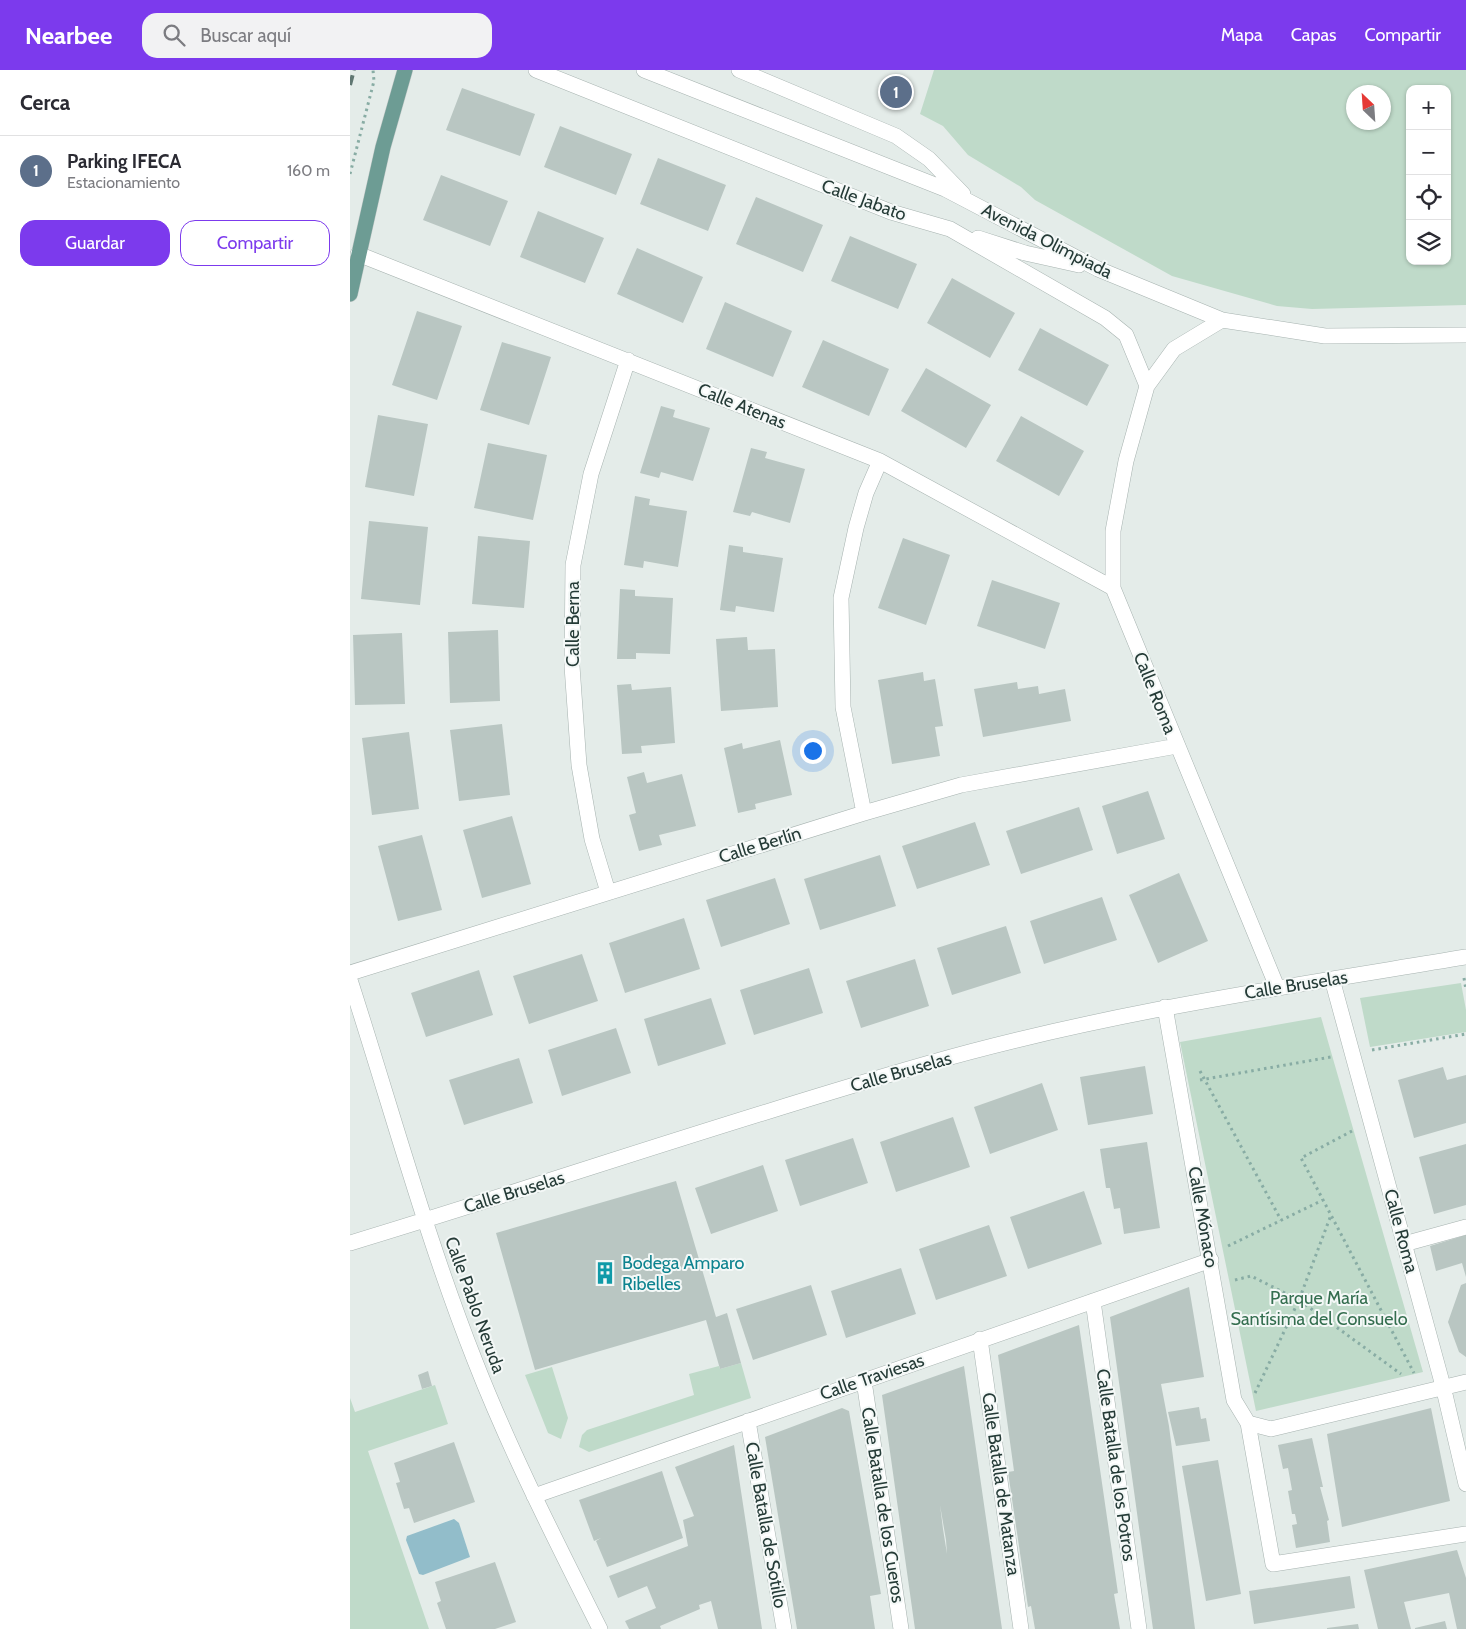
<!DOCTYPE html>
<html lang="es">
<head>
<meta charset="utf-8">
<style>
	:root { --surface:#fff; --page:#f2f2f3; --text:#2b2b33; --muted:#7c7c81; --line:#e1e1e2; --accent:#7c3aed }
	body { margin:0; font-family:Cabin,sans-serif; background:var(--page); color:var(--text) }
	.controls { position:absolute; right:15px; top:15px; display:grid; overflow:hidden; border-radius:10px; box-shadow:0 1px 4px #0004 }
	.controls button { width:45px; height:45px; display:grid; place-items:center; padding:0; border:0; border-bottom:1px solid var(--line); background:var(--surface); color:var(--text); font:25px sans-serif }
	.compass { position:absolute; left:996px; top:15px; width:45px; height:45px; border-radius:50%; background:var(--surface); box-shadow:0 1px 4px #0004; rotate:335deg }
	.you { position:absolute; left:462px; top:680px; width:18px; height:18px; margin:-12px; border:4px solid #fff; border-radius:50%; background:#1a73e8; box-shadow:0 0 0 8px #1a73e833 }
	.badge { display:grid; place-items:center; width:32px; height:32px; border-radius:50%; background:var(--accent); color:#fff; font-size:16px; font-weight:700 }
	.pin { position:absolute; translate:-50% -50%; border:2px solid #fff; box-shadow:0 1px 5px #0006 }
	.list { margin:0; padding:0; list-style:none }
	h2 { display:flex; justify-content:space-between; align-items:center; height:65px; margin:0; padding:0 20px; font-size:21px }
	h2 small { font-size:16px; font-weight:400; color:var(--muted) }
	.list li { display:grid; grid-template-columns:32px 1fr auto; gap:15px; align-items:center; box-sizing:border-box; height:70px; padding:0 20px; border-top:1px solid var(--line) }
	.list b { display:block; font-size:19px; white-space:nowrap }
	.list p { margin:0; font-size:16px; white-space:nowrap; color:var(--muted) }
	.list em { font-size:16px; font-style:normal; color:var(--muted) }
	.actions { display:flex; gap:10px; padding:15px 20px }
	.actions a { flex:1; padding:11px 0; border:1px solid var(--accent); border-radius:15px; text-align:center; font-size:18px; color:var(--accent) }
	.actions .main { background:var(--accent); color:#fff }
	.icon { flex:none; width:28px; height:28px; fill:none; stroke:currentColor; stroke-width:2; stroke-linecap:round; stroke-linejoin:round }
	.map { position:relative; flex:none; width:1116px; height:1559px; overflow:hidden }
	header { display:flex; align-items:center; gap:30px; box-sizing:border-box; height:70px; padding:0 25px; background:var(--accent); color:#fff }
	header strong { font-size:24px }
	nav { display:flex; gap:28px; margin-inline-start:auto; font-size:18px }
	.search { width:350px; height:45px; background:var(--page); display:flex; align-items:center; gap:12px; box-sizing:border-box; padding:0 18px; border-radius:15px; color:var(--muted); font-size:19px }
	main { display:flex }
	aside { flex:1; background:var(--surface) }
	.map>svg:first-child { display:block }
</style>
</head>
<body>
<header>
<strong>Nearbee</strong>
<div class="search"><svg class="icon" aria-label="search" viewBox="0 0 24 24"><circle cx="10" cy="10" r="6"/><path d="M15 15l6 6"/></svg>Buscar aquí</div>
<nav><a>Mapa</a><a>Capas</a><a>Compartir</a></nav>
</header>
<main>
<aside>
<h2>Cerca<small></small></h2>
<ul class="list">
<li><span class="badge" style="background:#5c6f8a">1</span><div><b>Parking IFECA</b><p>Estacionamiento</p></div><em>160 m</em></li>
</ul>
<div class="actions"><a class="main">Guardar</a><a>Compartir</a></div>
</aside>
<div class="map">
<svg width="1116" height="1559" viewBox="0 0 1116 1559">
	<rect width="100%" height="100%" fill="#e4ece9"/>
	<!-- green -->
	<path fill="#bfdac9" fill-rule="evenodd" d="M 584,0 L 1116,0 L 1116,235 L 962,239 L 927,236 L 822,206 L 685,130 L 671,117 L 618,85 L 593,56 L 570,44 ZM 1060,19 L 1097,19 L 1097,191 L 1060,191 ZM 1034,22 L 1034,52 L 1004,52 L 1004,22 Z
		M 1111,913 L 1116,940 L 1116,962 L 1020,977 L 1010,928 Z
		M 971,947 L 1073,1302 L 906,1341 L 830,972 Z
		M 391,1293 L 401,1328 L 239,1382 L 229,1377 L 232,1365 L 237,1360 L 344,1325 L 339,1304 L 369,1296 L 370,1299 Z
		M 202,1297 L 218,1348 L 211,1369 L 198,1363 L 175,1305 Z
		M 85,1315 L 98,1354 L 18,1381 L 79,1559 L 0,1559 L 0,1328 L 5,1342 Z"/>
	<!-- water -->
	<path fill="#92bdca" d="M 104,1449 L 109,1453 L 120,1487 L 73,1505 L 69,1504 L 56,1470 L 57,1466 Z"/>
	<!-- building -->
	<path fill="#b9c6c2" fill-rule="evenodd" d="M 112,18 L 185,44 L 170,86 L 96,60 Z
		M 210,56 L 282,84 L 266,125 L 194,97 Z
		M 308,88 L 376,115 L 358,161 L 290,134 Z
		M 91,105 L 158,131 L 140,176 L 73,150 Z
		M 406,127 L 473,155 L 453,202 L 386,174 Z
		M 188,141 L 254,168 L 235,213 L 170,187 Z
		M 500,166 L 567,194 L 548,239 L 481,211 Z
		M 287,178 L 353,207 L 333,253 L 267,224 Z
		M 602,208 L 665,243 L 640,288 L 577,253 Z
		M 375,232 L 442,261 L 423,307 L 356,279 Z
		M 67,241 L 112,256 L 87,330 L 42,315 Z
		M 690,258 L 759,295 L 737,336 L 668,300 Z
		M 473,270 L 539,299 L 519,346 L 452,317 Z
		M 152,272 L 201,287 L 179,355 L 130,340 Z
		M 576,298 L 641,335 L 616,378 L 551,341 Z
		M 311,336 L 325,340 L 323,347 L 360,358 L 343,411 L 311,402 L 309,408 L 290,403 Z
		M 28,345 L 78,354 L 64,426 L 15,417 Z
		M 671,346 L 734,381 L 709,426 L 646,391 Z
		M 138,373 L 197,385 L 183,450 L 124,438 Z
		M 401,378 L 417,382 L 415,388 L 455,399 L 440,453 L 402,442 L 400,446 L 383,442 Z
		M 285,426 L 300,429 L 299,435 L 337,441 L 328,497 L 294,491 L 293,498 L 274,495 Z
		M 19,451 L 78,457 L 70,535 L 11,529 Z
		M 128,466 L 180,471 L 174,538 L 122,534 Z
		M 553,468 L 600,485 L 576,555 L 528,538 Z
		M 379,475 L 393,477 L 393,482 L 433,488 L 424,542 L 386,536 L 385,542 L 370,540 Z
		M 642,510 L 710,533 L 695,579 L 627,556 Z
		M 270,519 L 285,520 L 285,526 L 323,528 L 320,584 L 286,583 L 286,589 L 267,589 Z
		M 148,560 L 150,631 L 100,633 L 98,562 Z
		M 52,563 L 55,634 L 5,635 L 3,565 Z
		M 397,567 L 398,580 L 425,579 L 428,637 L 371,641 L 366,569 Z
		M 573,602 L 574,611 L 585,609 L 593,656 L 585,657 L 590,686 L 542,694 L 528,610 Z
		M 667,612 L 668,619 L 688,616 L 689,624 L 715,619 L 721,651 L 633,667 L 624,619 Z
		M 281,614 L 282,620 L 321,617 L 325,673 L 291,676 L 292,683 L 272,684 L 267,615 Z
		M 152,654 L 160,725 L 109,731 L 100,660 Z
		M 59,662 L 69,739 L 22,745 L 12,668 Z
		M 430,670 L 442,725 L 405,734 L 406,739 L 388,743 L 374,678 L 392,673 L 393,679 Z
		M 294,702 L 297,713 L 332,704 L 346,756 L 309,765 L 312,775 L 289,781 L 279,745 L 286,743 L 277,707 Z
		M 798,721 L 815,769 L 767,784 L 752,736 Z
		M 729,737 L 743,780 L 671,804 L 656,761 Z
		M 162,746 L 181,814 L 132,828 L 113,760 Z
		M 625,752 L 640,795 L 567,819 L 552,776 Z
		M 72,765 L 92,840 L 48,851 L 28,776 Z
		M 530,785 L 546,836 L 470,860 L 454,809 Z
		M 829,803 L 858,871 L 808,893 L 779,825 Z
		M 425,808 L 440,854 L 371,877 L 356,830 Z
		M 752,827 L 767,870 L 694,894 L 680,851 Z
		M 334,848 L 350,899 L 275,923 L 259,873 Z
		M 656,856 L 671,903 L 602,925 L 587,878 Z
		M 232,884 L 248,931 L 179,954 L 163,906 Z
		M 565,889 L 579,936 L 511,958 L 496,911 Z
		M 459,898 L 473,943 L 404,965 L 390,920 Z
		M 129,900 L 143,945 L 76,967 L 61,923 Z
		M 361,928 L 376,974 L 308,996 L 294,949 Z
		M 266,958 L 281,1003 L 212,1026 L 198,980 Z
		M 169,988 L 183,1033 L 114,1055 L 99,1010 Z
		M 795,996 L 803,1044 L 738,1055 L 730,1007 Z
		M 1093,997 L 1097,1010 L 1116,1005 L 1116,1053 L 1064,1068 L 1048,1010 Z
		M 692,1013 L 708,1060 L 640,1084 L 624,1037 Z
		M 603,1047 L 620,1097 L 546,1122 L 530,1072 Z
		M 503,1068 L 518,1113 L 450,1136 L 435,1090 Z
		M 797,1072 L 810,1158 L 774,1164 L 770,1138 L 764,1139 L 760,1118 L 756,1118 L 750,1079 Z
		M 1116,1074 L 1116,1135 L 1084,1144 L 1069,1087 Z
		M 413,1095 L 428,1141 L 361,1164 L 345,1118 Z
		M 326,1111 L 366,1247 L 377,1243 L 391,1293 L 370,1299 L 356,1250 L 185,1300 L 146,1163 Z
		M 734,1121 L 752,1174 L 678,1199 L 660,1147 Z
		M 639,1155 L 657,1206 L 586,1230 L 569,1179 Z
		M 1116,1165 L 1116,1207 L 1112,1193 L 1086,1201 L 1080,1176 Z
		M 551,1198 L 566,1244 L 496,1268 L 481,1221 Z
		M 1116,1213 L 1116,1287 L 1109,1282 L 1098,1252 L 1111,1215 Z
		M 461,1215 L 477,1265 L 403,1290 L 386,1239 Z
		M 839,1217 L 854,1307 L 811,1314 L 819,1356 L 845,1559 L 803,1559 L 760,1247 Z
		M 729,1255 L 768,1523 L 764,1524 L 770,1559 L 685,1559 L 681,1536 L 678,1537 L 658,1402 L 664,1401 L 648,1285 Z
		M 614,1296 L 652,1559 L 565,1559 L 532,1325 ZM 590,1435 L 596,1470 L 597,1484 L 593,1459 Z
		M 78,1301 L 82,1316 L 72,1319 L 68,1305 Z
		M 849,1337 L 851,1349 L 856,1348 L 860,1371 L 826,1376 L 818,1342 Z
		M 492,1338 L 499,1341 L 531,1524 L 520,1526 L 525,1559 L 447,1559 L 415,1367 Z
		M 1081,1338 L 1100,1431 L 992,1457 L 977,1364 Z
		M 962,1368 L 973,1417 L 970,1417 L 979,1450 L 977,1451 L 980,1472 L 946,1478 L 942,1455 L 947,1454 L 945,1444 L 942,1444 L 938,1421 L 942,1420 L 938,1398 L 933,1399 L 928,1375 Z
		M 104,1372 L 125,1432 L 64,1453 L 59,1438 L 54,1439 L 46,1413 L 50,1412 L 44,1393 Z
		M 384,1375 L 412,1559 L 368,1559 L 361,1531 L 349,1535 L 350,1539 L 310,1556 L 311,1559 L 279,1559 L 275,1551 L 306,1538 L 297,1516 L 268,1528 L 259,1506 L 338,1476 L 333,1450 L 344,1446 L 325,1397 Z
		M 868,1390 L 891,1524 L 856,1531 L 832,1396 Z
		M 312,1401 L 333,1468 L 257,1497 L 246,1471 L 251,1468 L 244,1471 L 229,1430 Z
		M 1107,1480 L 1116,1508 L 1116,1559 L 1107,1559 L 1099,1523 L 1054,1532 L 1061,1559 L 1028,1559 L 1014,1500 Z
		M 145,1492 L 166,1552 L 145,1559 L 96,1559 L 87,1533 L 91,1531 L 85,1512 Z
		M 1000,1506 L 1005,1538 L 904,1554 L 899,1521 Z
		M 1095,1551 L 1097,1559 L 1065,1559 L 1065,1558 Z
		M 1008,1554 L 1009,1559 L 977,1559 L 977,1558 Z"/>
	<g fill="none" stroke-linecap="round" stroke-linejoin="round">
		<defs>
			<path id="pedestrian" d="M 1054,1174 L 1116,1157"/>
			<path id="minor" d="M 186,0 L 541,142 L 600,159 L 755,248 L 776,265 L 797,316
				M 294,0 L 595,119 L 748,199 L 872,250 L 975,266 L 1116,265
				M 389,0 L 546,66 L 579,89 L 613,124
				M 628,168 L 675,183 L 729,195
				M 8,184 L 530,391 L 763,518
				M 872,250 L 824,279 L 797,316 L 776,391 L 763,461 L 763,518 L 927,917
				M 514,743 L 493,637 L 491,528 L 506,458 L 516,423 L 530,391
				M 258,822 L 242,769 L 229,695 L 222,596 L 223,495 L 241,404 L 278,290
				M 0,903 L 514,743 L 611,715 L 827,676
				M 982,909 L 1093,1316 L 1116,1414
				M 0,910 C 41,1037 76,1167 125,1291 C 161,1383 206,1471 250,1559
				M 815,937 L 884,1330 L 898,1353 L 923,1494 L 1116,1464
				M 0,1173 C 192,1115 383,1049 576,994 C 753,943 935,917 1116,887
				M 743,1231 L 789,1559
				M 630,1269 L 671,1559
				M 514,1311 L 551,1559
				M 398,1351 L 434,1559
				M 898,1353 L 921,1359 L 1116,1312
				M 184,1426 L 861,1190"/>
			<path id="primary" d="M 0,224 L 33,77 L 55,0"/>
		</defs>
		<!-- pedestrian casing -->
		<use href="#pedestrian" stroke="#a7b3b0" stroke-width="16"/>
		<!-- minor casing -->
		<use href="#minor" stroke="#a7b3b0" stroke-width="16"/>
		<!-- primary casing -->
		<use href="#primary" stroke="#c2c8c7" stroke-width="16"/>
		<!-- path -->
		<path stroke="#88aca4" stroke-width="3" stroke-dasharray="2.5 4" stroke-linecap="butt" d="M 0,104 L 24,11 L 23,0
			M 1114,908 L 1116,920
			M 1022,980 L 1116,964
			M 850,1001 L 931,1150
			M 850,1010 L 981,987
			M 1002,1061 L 951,1088 L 1064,1303
			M 878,1176 L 973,1130
			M 885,1210 L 901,1206 L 949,1230 L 1051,1304
			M 905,1323 L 949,1230 L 981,1145"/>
		<!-- pedestrian -->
		<use href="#pedestrian" stroke="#fff" stroke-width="15"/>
		<!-- minor -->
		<use href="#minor" stroke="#fff" stroke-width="15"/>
		<!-- primary -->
		<use href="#primary" stroke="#6d9c94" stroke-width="15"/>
		<!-- rail -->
		<path stroke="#607772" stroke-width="4" stroke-dasharray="10 5" stroke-linecap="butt" d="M 0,15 L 4,0"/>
	</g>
	<!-- icons -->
	<defs>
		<symbol id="building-bare" viewBox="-9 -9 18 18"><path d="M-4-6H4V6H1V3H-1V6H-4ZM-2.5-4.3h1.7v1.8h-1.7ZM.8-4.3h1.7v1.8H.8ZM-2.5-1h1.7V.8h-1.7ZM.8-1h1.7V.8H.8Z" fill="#0f9aa8" stroke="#f4f8f7" stroke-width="2.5" paint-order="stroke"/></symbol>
	</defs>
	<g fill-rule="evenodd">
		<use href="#building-bare" x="239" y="1187" width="32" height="32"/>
	</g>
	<g text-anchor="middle" stroke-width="4" stroke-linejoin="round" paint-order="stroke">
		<!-- street labels -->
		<g font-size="18" fill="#253b37" stroke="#f4f8f7">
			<text transform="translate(514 130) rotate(20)" y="6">Calle Jabato</text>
			<text transform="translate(697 171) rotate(27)" y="6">Avenida Olimpiada</text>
			<text transform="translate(392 336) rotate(22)" y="6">Calle Atenas</text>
			<text transform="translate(223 554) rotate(-90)" y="6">Calle Berna</text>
			<text transform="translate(805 623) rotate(68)" y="6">Calle Roma</text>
			<text transform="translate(410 775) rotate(-17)" y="6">Calle Berlín</text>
			<text transform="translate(946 915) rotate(-9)" y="6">Calle Bruselas</text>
			<text transform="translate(551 1002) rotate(-16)" y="6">Calle Bruselas</text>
			<text transform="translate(164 1122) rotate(-17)" y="6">Calle Bruselas</text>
			<text transform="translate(853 1147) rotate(80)" y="6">Calle Mónaco</text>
			<text transform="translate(1051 1161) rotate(75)" y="6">Calle Roma</text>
			<text transform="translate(125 1235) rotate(70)" y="6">Calle Pablo Neruda</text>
			<text transform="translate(522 1307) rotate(-19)" y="6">Calle Traviesas</text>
			<text transform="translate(766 1395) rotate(82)" y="6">Calle Batalla de los Potros</text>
			<text transform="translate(651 1414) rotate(82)" y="6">Calle Batalla de Matanza</text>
			<text transform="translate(533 1435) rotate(81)" y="6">Calle Batalla de los Cueros</text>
			<text transform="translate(416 1455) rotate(80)" y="6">Calle Batalla de Sotillo</text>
		</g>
		<!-- culture labels -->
		<g font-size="18" fill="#0d838f" stroke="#f4f8f7" text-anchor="start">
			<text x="272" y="1199">Bodega Amparo<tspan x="272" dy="21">Ribelles</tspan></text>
		</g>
		<!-- park labels -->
		<g font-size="18" fill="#346e4f" stroke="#f4f8f7">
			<text x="969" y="1234">Parque María<tspan x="969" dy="21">Santísima del Consuelo</tspan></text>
		</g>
	</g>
</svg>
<div class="controls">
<button>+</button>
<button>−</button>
<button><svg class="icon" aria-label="locate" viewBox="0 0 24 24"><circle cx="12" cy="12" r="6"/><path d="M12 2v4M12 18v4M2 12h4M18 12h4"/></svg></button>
<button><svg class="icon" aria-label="layers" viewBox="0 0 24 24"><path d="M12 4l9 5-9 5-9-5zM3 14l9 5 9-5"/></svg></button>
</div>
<svg class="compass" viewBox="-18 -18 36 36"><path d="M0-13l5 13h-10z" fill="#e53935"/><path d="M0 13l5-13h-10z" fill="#7c7c81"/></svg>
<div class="you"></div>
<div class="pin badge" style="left:546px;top:22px;background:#5c6f8a">1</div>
</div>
</main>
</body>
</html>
